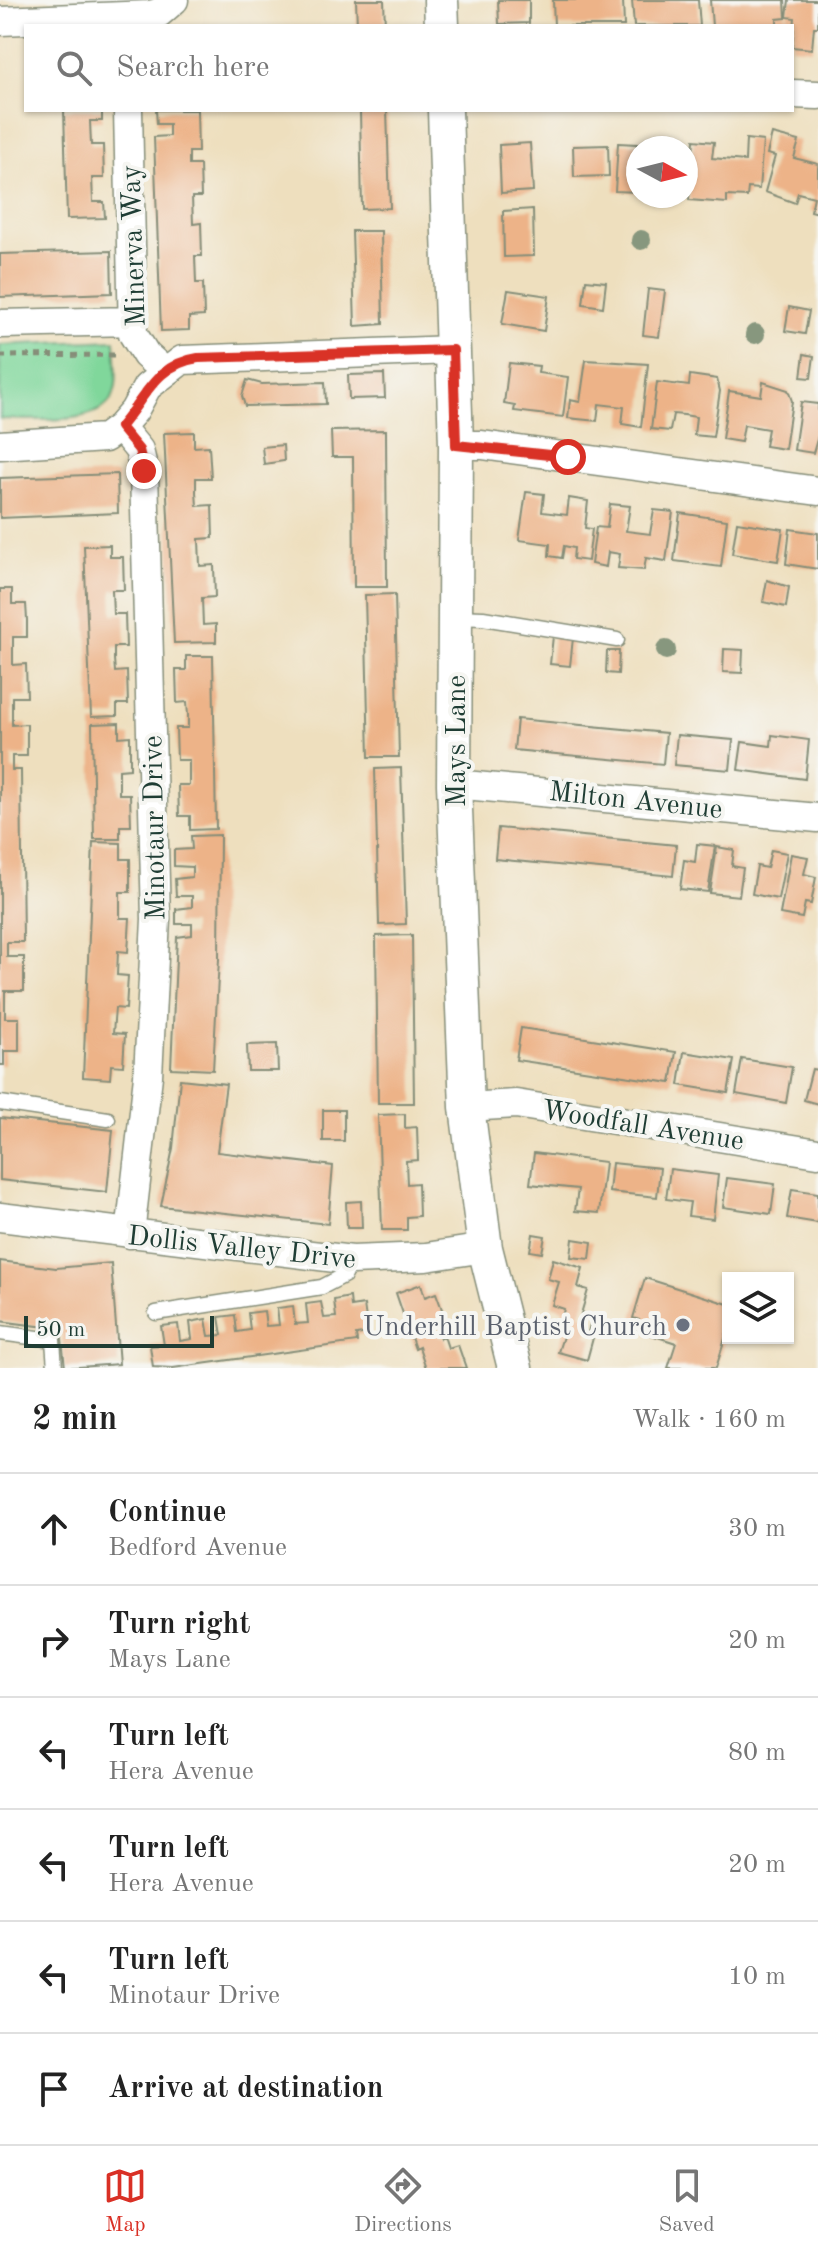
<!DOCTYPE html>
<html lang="en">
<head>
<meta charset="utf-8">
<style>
	:root { --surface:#fff; --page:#f2f2f2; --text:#222; --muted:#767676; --line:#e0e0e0; --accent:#d93025 }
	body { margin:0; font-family:"Old Standard TT",serif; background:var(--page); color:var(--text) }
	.controls { position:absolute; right:24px; bottom:24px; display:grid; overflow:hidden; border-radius:0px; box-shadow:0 2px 6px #0004 }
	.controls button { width:72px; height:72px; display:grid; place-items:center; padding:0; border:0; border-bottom:2px solid var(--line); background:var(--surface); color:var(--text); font:40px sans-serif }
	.compass { position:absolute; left:626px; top:136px; width:72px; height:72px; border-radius:50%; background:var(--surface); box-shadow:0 2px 6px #0004; rotate:97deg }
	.scale { position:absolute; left:24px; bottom:20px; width:190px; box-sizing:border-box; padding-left:8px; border:4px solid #1f3d34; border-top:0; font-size:22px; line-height:28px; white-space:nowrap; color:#1f3d34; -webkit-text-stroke:6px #f6f6f2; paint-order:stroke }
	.stop { position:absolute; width:24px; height:24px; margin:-18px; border:6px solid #d93025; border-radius:50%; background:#fff }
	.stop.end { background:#d93025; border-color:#fff; box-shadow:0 2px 8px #0008 }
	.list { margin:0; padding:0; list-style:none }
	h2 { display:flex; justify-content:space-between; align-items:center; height:104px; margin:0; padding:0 32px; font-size:34px }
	h2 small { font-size:26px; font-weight:400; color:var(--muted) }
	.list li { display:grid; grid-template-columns:52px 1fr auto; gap:24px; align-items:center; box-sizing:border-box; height:112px; padding:0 32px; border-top:2px solid var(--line) }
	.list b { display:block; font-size:30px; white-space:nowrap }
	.list p { margin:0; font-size:26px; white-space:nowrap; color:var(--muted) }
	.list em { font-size:26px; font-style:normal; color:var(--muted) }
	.icon { flex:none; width:44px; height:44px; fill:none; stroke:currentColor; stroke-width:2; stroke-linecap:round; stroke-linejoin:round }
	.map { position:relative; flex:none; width:818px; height:1368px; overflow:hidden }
	.search { position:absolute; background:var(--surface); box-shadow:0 2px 6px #0004; left:24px; right:24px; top:24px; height:88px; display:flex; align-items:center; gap:20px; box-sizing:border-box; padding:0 28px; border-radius:0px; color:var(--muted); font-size:30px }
	.sheet { height:776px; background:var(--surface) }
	nav { display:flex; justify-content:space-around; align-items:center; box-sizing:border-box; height:112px; border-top:2px solid var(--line); background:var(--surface); font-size:22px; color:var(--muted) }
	nav a { display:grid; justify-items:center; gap:4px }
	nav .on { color:var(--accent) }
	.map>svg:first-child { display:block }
</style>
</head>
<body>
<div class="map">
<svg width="818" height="1368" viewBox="0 0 818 1368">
	<rect width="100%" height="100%" fill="#f6f6f2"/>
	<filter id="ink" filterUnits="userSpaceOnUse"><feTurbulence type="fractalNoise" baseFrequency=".0125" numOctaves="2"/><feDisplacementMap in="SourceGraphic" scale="16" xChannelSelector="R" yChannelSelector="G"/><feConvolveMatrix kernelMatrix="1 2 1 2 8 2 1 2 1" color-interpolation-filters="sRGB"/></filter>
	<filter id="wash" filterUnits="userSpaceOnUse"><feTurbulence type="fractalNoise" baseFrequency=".006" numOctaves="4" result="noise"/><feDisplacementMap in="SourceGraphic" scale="32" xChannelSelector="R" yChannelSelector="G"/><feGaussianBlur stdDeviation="1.8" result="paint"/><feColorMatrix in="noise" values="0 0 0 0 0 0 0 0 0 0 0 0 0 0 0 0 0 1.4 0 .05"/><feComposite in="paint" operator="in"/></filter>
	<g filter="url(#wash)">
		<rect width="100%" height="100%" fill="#eedfbe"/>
		<!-- green -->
		<path fill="#80d79b" stroke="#508a68" stroke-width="2" d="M 115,340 C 115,355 119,375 115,390 C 108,428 29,419 0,419 L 0,345 Z"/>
		<g id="blocks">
			<!-- building -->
			<path fill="#edb388" d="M 356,0 L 384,0 L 385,26 L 357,26 Z
				M 498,0 L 529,0 L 529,23 L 499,24 Z
				M 553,0 L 623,0 L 624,26 L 554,26 Z
				M 632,0 L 698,0 L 700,26 L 634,26 Z
				M 710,0 L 785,0 L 786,18 L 777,19 L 777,26 L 712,26 Z
				M 789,0 L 818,0 L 818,27 L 814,27 L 812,49 L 792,47 L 795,18 L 787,17 Z
				M 64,110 L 102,110 L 102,121 L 90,121 L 91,145 L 103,145 L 104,178 L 92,178 L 93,202 L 104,202 L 105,218 L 67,219 Z
				M 156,110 L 197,110 L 198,152 L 189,152 L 189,165 L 200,165 L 201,197 L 192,197 L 193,224 L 201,223 L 202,256 L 195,256 L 196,283 L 203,283 L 204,316 L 189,317 L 189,330 L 161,331 L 154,137 L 169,136 L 169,124 L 157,124 Z
				M 360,110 L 387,110 L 390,208 L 362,209 Z
				M 772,134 L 799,141 L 794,158 L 818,164 L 818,213 L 811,211 L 814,197 L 798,193 L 795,203 L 765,192 L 775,156 L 767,154 Z
				M 746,139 L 763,141 L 759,189 L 748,188 L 747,197 L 727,196 L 727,203 L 689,200 L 694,140 L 714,142 L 712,158 L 745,161 Z
				M 662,141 L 685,143 L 685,148 L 662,148 Z
				M 530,143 L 533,191 L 501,193 L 499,145 Z
				M 618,143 L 637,144 L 638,192 L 615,191 Z
				M 608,145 L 609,176 L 574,177 L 573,146 Z
				M 533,209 L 534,256 L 504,257 L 503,211 Z
				M 352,231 L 381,231 L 383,324 L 355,326 Z
				M 111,251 L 112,293 L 0,297 L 0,254 Z
				M 586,280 L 606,282 L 603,307 L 583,304 Z
				M 648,289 L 665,291 L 659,337 L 643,335 Z
				M 508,290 L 549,296 L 544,331 L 502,324 Z
				M 789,307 L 809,311 L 805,334 L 785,331 Z
				M 804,354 L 814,356 L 811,378 L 801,377 Z
				M 586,360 L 648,364 L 641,427 L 622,424 L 624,407 L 599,404 L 597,421 L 568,418 L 570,400 L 580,402 Z
				M 509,363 L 539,366 L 538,373 L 568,377 L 563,417 L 514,411 L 515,406 L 504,404 Z
				M 384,374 L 385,398 L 349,399 L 348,375 Z
				M 690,375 L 717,379 L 720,391 L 713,437 L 694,435 L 696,417 L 684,415 L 673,414 L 670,431 L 651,429 L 657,382 L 689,386 Z
				M 247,380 L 262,384 L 325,382 L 326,404 L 245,406 L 242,396 Z
				M 763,382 L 788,390 L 792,401 L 785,449 L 765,446 L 768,429 L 744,425 L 741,442 L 722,439 L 729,391 L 761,396 Z
				M 801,402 L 818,404 L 818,436 L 813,453 L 794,450 Z
				M 386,430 L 387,587 L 354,587 L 353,457 L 332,457 L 331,431 Z
				M 194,432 L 194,447 L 209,446 L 211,478 L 196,478 L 196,492 L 197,506 L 212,505 L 213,538 L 199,539 L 200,566 L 214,565 L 215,597 L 202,598 L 203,625 L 216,624 L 216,642 L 174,643 L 164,433 Z
				M 283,445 L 284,461 L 264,464 L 262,447 Z
				M 117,474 L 118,513 L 0,518 L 0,478 Z
				M 526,492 L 544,494 L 542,512 L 567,515 L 569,498 L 588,501 L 585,528 L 592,529 L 588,561 L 573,559 L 574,548 L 564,546 L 562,558 L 549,556 L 550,544 L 519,540 Z
				M 610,504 L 630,506 L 626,531 L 650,534 L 654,510 L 673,512 L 666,561 L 646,558 L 644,570 L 618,568 L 620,554 L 608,552 L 606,567 L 591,564 L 596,527 L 607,528 Z
				M 680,513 L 727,520 L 721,567 L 674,561 Z
				M 737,522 L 783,529 L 778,561 L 732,554 Z
				M 790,529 L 818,533 L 818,569 L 786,564 Z
				M 110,545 L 110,557 L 123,557 L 124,590 L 112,590 L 113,614 L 125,614 L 126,647 L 114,647 L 114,659 L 115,672 L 127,671 L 128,704 L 117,704 L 117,716 L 91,717 L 84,546 Z
				M 767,580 L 789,587 L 786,607 L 763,602 Z
				M 0,589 L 12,589 L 12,604 L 26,604 L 27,620 L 27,637 L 13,637 L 13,665 L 26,664 L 27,697 L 12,697 L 12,725 L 27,724 L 27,756 L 12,756 L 12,770 L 21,770 L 23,942 L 7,942 L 7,957 L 24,957 L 24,991 L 5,991 L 5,1018 L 19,1018 L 19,1051 L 4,1051 L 4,1065 L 0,1065 Z
				M 395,594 L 399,757 L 369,757 L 365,595 Z
				M 553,636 L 573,638 L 570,666 L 550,664 Z
				M 724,649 L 743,650 L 742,673 L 723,672 Z
				M 607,651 L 619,651 L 618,674 L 606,673 Z
				M 186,656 L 213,656 L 216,829 L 190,830 L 190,816 L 179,816 L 178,785 L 189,785 L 189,760 L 177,760 L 176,728 L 188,728 L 188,715 L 187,702 L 177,703 L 176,670 L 186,670 Z
				M 517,719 L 666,733 L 663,764 L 514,750 Z
				M 119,723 L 119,737 L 130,736 L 130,769 L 119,770 L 119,794 L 130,794 L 131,826 L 120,826 L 120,839 L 94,839 L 92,724 Z
				M 677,735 L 733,740 L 730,770 L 674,765 Z
				M 772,735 L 809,740 L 805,779 L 738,770 L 742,742 L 771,746 Z
				M 401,768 L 406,924 L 379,925 L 375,769 Z
				M 498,828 L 676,845 L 673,876 L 495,859 Z
				M 220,835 L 219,959 L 213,1070 L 171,1068 L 177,937 L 192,935 L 192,924 L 176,924 L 176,909 L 192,907 L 192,896 L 176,896 L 175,879 L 192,877 L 192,867 L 174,866 L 174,850 L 192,849 L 191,836 Z
				M 93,842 L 121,843 L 121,859 L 130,859 L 130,892 L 120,892 L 120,918 L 130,918 L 128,952 L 118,951 L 117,975 L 128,976 L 126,1009 L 115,1008 L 113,1033 L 125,1034 L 123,1066 L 111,1065 L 110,1079 L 83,1077 Z
				M 697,844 L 715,846 L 708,892 L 680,889 L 684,860 L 695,862 Z
				M 717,847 L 734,850 L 732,866 L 743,868 L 739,896 L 710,893 Z
				M 771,850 L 787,853 L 778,899 L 752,894 L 757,866 L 767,868 Z
				M 791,854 L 808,857 L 804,874 L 816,877 L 811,904 L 805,903 L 802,918 L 780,914 Z
				M 412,935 L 414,1103 L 378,1103 L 376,936 Z
				M 521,1028 L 676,1052 L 671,1083 L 516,1060 Z
				M 277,1044 L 278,1071 L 248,1071 L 247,1045 Z
				M 684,1052 L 734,1060 L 728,1093 L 679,1085 Z
				M 742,1059 L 792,1067 L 786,1103 L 736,1094 Z
				M 812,1069 L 818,1070 L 818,1104 L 804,1100 Z
				M 180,1079 L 226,1084 L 217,1152 L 333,1166 L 328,1224 L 161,1206 L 173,1148 Z
				M 323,1110 L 344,1110 L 344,1141 L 323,1141 Z
				M 405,1114 L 405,1128 L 417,1127 L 418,1160 L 406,1161 L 407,1184 L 418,1183 L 419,1216 L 407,1217 L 407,1230 L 382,1230 L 378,1115 Z
				M 0,1118 L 113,1130 L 107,1192 L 0,1180 Z
				M 534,1153 L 605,1162 L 599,1213 L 575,1211 L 578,1189 L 530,1184 Z
				M 612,1163 L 660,1168 L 657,1197 L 609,1192 Z
				M 670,1169 L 718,1175 L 713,1219 L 688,1216 L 690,1202 L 666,1199 Z
				M 727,1178 L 775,1184 L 771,1214 L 723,1207 Z
				M 792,1189 L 818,1193 L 818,1223 L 787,1218 Z
				M 361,1201 L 362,1228 L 347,1228 L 346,1202 Z
				M 533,1234 L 545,1236 L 542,1253 L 530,1251 Z
				M 573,1239 L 592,1242 L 590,1259 L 571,1257 Z
				M 553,1259 L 583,1268 L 578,1287 L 588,1290 L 581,1314 L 592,1317 L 587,1336 L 593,1338 L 587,1360 L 558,1352 L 565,1330 L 559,1328 L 564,1309 L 552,1305 L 559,1282 L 548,1279 Z
				M 0,1261 L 56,1268 L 111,1263 L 119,1364 L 65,1368 L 61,1329 L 0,1321 Z
				M 645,1278 L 728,1304 L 728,1329 L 716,1368 L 668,1368 L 676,1343 L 636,1330 L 639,1320 L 633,1318 Z
				M 421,1284 L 425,1297 L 436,1293 L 447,1323 L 436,1327 L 440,1338 L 444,1336 L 448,1348 L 458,1345 L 466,1368 L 426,1368 L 419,1347 L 415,1349 L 396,1293 Z
				M 350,1297 L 351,1307 L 364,1305 L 368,1333 L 356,1335 L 357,1342 L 173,1368 L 153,1367 L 150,1346 L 164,1345 L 161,1326 L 178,1324 L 180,1341 L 192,1339 L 190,1322 L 206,1319 L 209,1336 L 222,1335 L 219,1317 L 235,1315 L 237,1332 L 250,1330 L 248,1313 L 264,1311 L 266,1326 L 279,1325 L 277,1308 L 293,1306 L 295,1324 L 308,1323 L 306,1304 L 321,1302 L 324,1318 L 336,1317 L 334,1300 Z"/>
		</g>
	</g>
	<g filter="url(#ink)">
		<use href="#blocks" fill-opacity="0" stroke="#868e79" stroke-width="2"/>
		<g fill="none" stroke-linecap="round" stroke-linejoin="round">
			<defs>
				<path id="service" d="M 455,617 L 483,618 L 617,640
					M 0,1103 L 108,1119
					M 156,1313 L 322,1287 L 345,1275 L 352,1260
					M 0,1333 L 53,1340 L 55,1368"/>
				<path id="minor" d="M 0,21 L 150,15 L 159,13 L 174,0
					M 792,94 L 818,95
					M 128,110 L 133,334 L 146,355 L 164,371
					M 0,324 L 133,321
					M 120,427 L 139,450 L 144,471 L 156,919 L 148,1076 L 130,1234
					M 0,445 L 105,438 L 120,427 L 134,411 L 147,387 L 182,360 L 453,350
					M 456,445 L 482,445 L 818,491
					M 454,784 L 818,818
					M 467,1107 L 516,1104 L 818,1153
					M 0,1217 L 352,1260 L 426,1257 L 485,1248"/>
				<path id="tertiary" d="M 441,0 L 442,26
					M 445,110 L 456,445 L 454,784 L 467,1107 L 485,1248 L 515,1368"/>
			</defs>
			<!-- service casing -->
			<use href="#service" stroke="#868e79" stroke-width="17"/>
			<!-- minor casing -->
			<use href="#minor" stroke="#868e79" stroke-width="31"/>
			<!-- tertiary casing -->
			<use href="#tertiary" stroke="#868e79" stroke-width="37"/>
			<!-- path -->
			<path stroke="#868e79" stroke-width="5" stroke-dasharray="6 6" stroke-linecap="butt" d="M 0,356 L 119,355"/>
			<!-- service -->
			<use href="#service" stroke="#fff" stroke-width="14"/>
			<!-- minor -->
			<use href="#minor" stroke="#fff" stroke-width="28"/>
			<!-- tertiary -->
			<use href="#tertiary" stroke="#fff" stroke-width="34"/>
		</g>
		<!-- trees -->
		<g fill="#87977e">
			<circle cx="641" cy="240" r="10"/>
			<circle cx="755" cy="334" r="10"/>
			<circle cx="666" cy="650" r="10"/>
		</g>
	</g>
	<g fill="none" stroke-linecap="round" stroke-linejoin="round" filter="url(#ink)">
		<!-- route -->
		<path stroke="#d93025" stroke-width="10" d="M 144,471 L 139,450 L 120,427 C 145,398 156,364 198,358 L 453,350 L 456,445 L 568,457"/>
	</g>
	<!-- markers -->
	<circle fill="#6b7280" stroke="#f6f6f2" stroke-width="3" cx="683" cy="1325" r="8"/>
	<g text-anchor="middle" stroke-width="8" stroke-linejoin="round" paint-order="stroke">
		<!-- street labels -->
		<g font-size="28" fill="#1f3d34" stroke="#f6f6f2">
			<text transform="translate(132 246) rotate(-92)" y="10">Minerva Way</text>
			<text transform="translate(455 741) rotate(-90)" y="10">Mays Lane</text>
			<text transform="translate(636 799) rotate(6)" y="10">Milton Avenue</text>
			<text transform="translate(153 828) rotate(-91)" y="10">Minotaur Drive</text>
			<text transform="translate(643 1124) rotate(9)" y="10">Woodfall Avenue</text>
			<text transform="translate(242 1246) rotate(6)" y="10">Dollis Valley Drive</text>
		</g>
		<!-- worship labels -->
		<g font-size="28" fill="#5b616d" stroke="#f6f6f2" text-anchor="end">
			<text x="667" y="1335">Underhill Baptist Church</text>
		</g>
	</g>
</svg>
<div class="controls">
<button><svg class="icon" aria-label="layers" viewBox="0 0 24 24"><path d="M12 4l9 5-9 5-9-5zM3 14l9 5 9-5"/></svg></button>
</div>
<svg class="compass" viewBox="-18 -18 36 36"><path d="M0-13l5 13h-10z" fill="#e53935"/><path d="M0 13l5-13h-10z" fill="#767676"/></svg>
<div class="scale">50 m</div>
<div class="stop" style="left:568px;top:457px"></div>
<div class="stop end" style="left:144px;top:471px"></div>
<div class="search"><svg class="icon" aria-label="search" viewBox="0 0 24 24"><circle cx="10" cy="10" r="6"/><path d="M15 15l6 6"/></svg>Search here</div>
</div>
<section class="sheet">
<h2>2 min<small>Walk · 160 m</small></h2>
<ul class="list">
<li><svg class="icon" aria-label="ahead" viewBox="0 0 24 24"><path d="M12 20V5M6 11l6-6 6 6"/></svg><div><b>Continue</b><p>Bedford Avenue</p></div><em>30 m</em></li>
<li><svg class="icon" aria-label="right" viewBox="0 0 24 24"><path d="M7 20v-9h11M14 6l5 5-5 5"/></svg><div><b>Turn right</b><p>Mays Lane</p></div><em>20 m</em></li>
<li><svg class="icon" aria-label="left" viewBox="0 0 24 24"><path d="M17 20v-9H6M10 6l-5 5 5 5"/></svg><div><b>Turn left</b><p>Hera Avenue</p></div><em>80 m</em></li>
<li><svg class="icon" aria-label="left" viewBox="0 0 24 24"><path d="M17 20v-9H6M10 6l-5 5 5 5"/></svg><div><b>Turn left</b><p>Hera Avenue</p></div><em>20 m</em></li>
<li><svg class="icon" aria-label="left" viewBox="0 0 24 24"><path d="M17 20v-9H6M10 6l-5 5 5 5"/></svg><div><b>Turn left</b><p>Minotaur Drive</p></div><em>10 m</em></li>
<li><svg class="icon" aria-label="arrive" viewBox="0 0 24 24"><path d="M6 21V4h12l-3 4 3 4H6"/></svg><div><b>Arrive at destination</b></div></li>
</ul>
</section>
<nav>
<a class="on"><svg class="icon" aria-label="map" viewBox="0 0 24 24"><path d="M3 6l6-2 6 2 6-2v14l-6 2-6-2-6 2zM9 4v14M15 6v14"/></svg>Map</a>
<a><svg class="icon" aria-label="directions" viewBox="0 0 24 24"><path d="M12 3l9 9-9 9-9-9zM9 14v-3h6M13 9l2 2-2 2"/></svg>Directions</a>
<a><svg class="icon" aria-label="saved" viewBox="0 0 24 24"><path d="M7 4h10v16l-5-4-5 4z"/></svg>Saved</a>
</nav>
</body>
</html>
